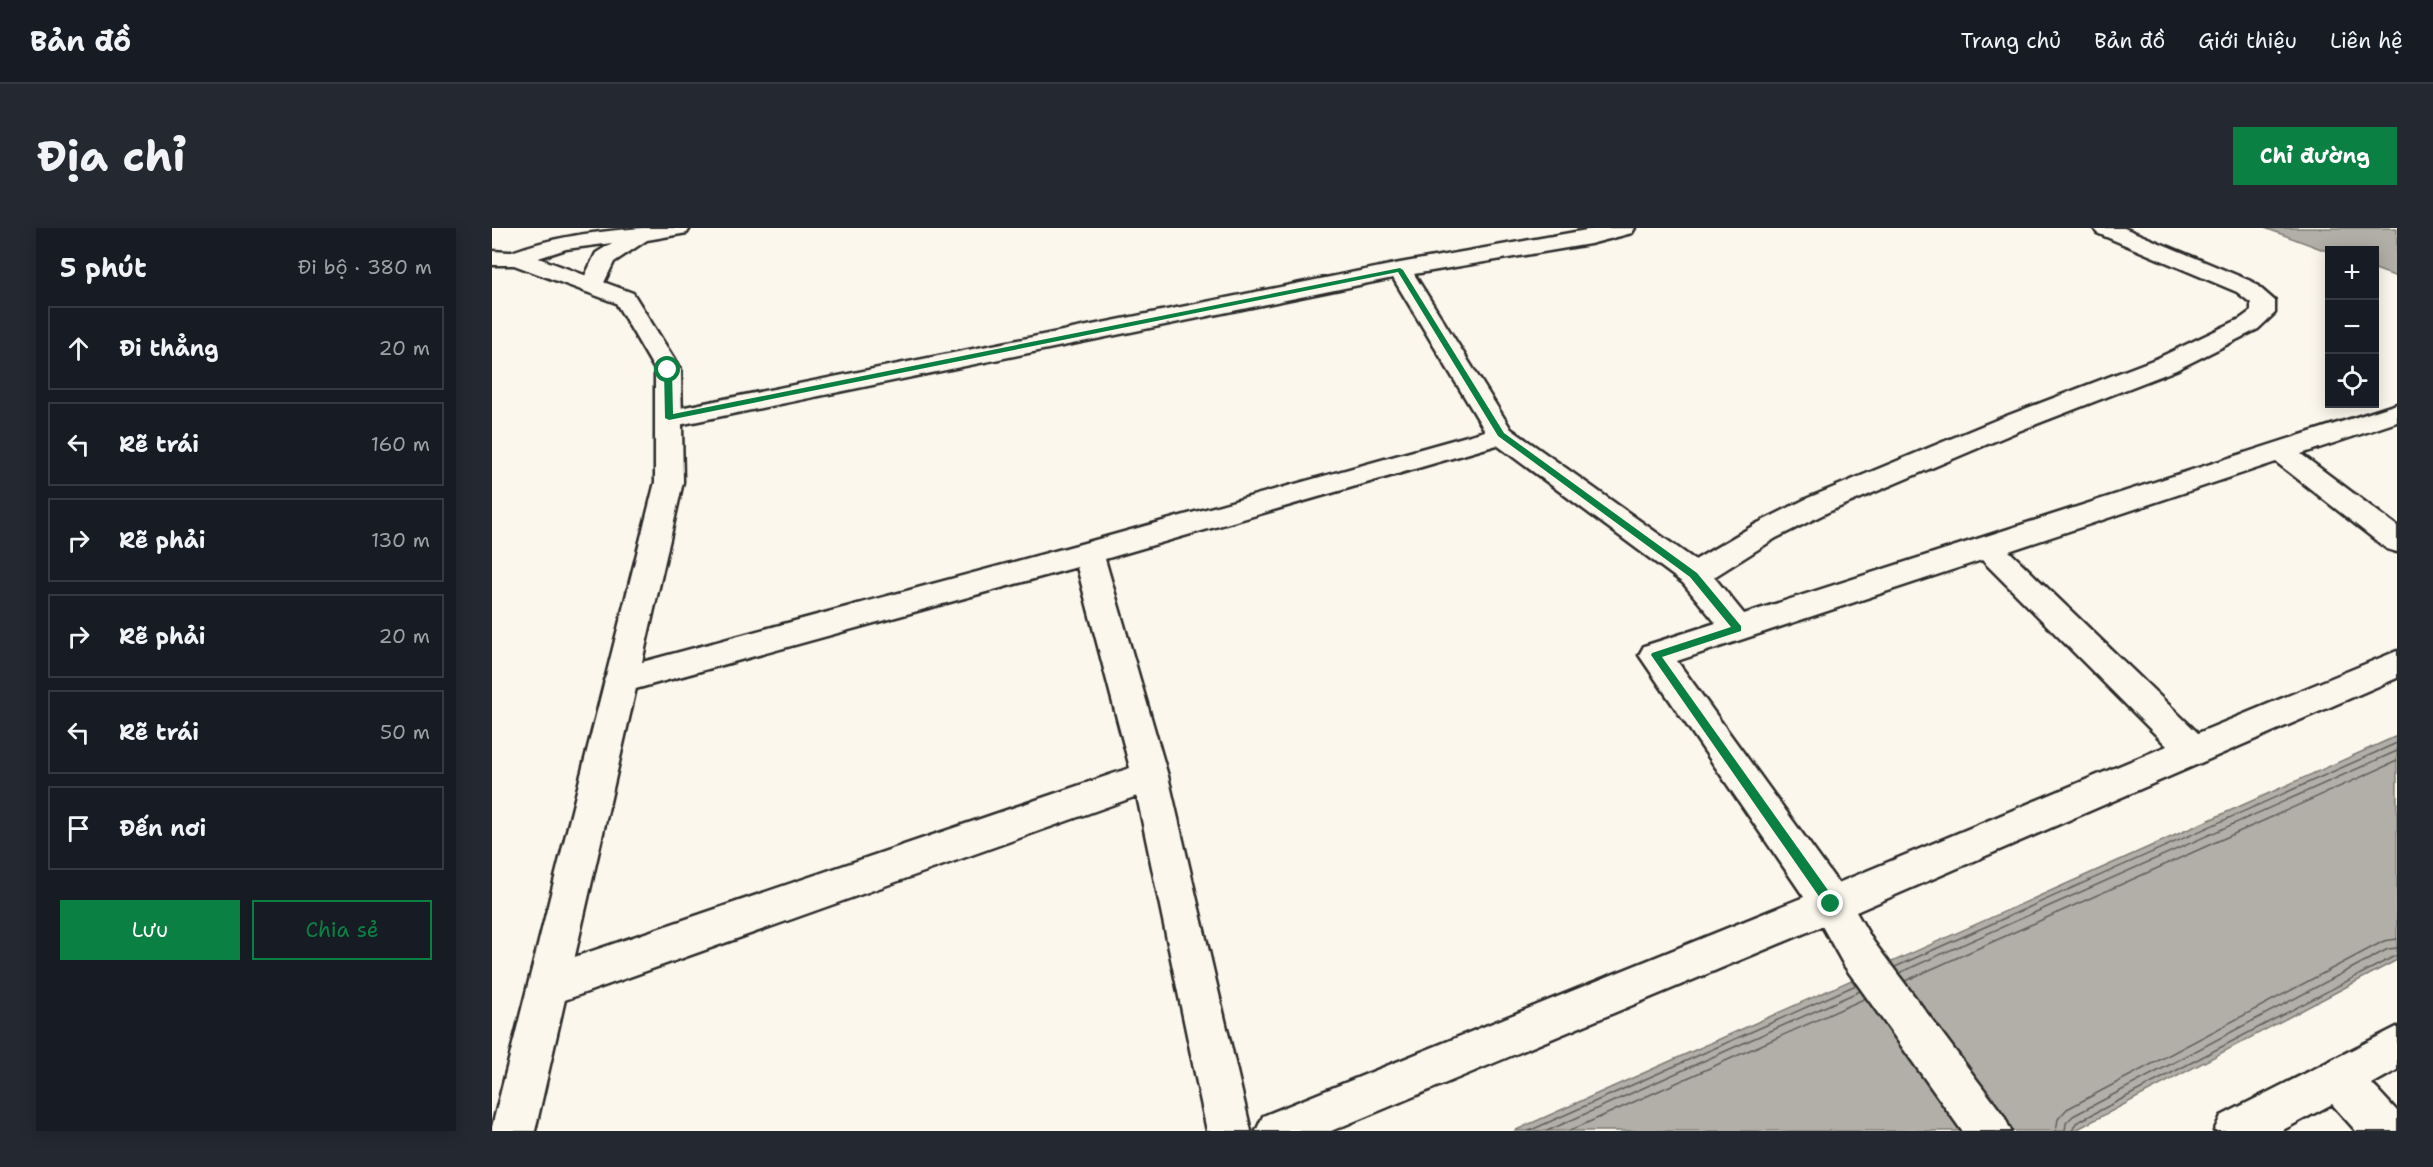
<!DOCTYPE html>
<html lang="vi">
<head>
<meta charset="utf-8">
<style>
	:root { --surface:#171b24; --page:#242831; --text:#f1f3f6; --muted:#9ea1a6; --line:#363941; --accent:#0b8043 }
	body { margin:0; font-family:"Shantell Sans",sans-serif; background:var(--page); color:var(--text) }
	.controls { position:absolute; right:18px; top:18px; display:grid; overflow:hidden; border-radius:0px; box-shadow:0 3px 15px #0003 }
	.controls button { width:54px; height:54px; display:grid; place-items:center; padding:0; border:0; border-bottom:2px solid var(--line); background:var(--surface); color:var(--text); font:30px sans-serif }
	.stop { position:absolute; width:18px; height:18px; margin:-14px; border:4px solid #0b8043; border-radius:50%; background:#fff }
	.stop.end { background:#0b8043; border-color:#fff; box-shadow:0 2px 6px #0008 }
	.list { margin:0; padding:0; list-style:none }
	h2 { display:flex; justify-content:space-between; align-items:center; height:78px; margin:0; padding:0 24px; font-size:26px }
	h2 small { font-size:20px; font-weight:400; color:var(--muted) }
	.list li { display:grid; grid-template-columns:39px 1fr auto; gap:18px; align-items:center; box-sizing:border-box; height:84px; margin:0 12px 12px; padding:0 12px; border:2px solid var(--line); border-radius:0px }
	.list b { display:block; font-size:22px; white-space:nowrap }
	.list em { font-size:20px; font-style:normal; color:var(--muted) }
	.actions { display:flex; gap:12px; padding:18px 24px }
	.actions a { flex:1; padding:14px 0; border:2px solid var(--accent); border-radius:0px; text-align:center; font-size:21px; color:var(--accent) }
	.actions .main { background:var(--accent); color:#fff }
	.icon { flex:none; width:33px; height:33px; fill:none; stroke:currentColor; stroke-width:2; stroke-linecap:round; stroke-linejoin:round }
	.map { position:relative; flex:none; width:1905px; height:903px; overflow:hidden; border-radius:0px }
	header { display:flex; align-items:center; gap:36px; box-sizing:border-box; height:84px; padding:0 30px; background:var(--surface); border-bottom:2px solid var(--line) }
	header strong { font-size:28px }
	nav { display:flex; gap:33px; margin-inline-start:auto; font-size:21px }
	.intro { display:flex; align-items:center; justify-content:space-between; box-sizing:border-box; height:144px; padding:0 36px }
	h1 { margin:0; font-size:42px }
	.button { padding:15px 27px; border-radius:0px; background:var(--accent); color:#fff; font-size:21px; font-weight:700 }
	main { display:flex; gap:36px; padding:0 36px }
	aside { flex:1; background:var(--surface); border-radius:0px; box-shadow:0 3px 15px #0003 }
	.map>svg:first-child { display:block }
</style>
</head>
<body>
<header>
<strong>Bản đồ</strong>
<nav><a>Trang chủ</a><a>Bản đồ</a><a>Giới thiệu</a><a>Liên hệ</a></nav>
</header>
<div class="intro"><h1>Địa chỉ</h1><a class="button">Chỉ đường</a></div>
<main>
<aside>
<h2>5 phút<small>Đi bộ · 380 m</small></h2>
<ul class="list">
<li><svg class="icon" aria-label="ahead" viewBox="0 0 24 24"><path d="M12 20V5M6 11l6-6 6 6"/></svg><div><b>Đi thẳng</b></div><em>20 m</em></li>
<li><svg class="icon" aria-label="left" viewBox="0 0 24 24"><path d="M17 20v-9H6M10 6l-5 5 5 5"/></svg><div><b>Rẽ trái</b></div><em>160 m</em></li>
<li><svg class="icon" aria-label="right" viewBox="0 0 24 24"><path d="M7 20v-9h11M14 6l5 5-5 5"/></svg><div><b>Rẽ phải</b></div><em>130 m</em></li>
<li><svg class="icon" aria-label="right" viewBox="0 0 24 24"><path d="M7 20v-9h11M14 6l5 5-5 5"/></svg><div><b>Rẽ phải</b></div><em>20 m</em></li>
<li><svg class="icon" aria-label="left" viewBox="0 0 24 24"><path d="M17 20v-9H6M10 6l-5 5 5 5"/></svg><div><b>Rẽ trái</b></div><em>50 m</em></li>
<li><svg class="icon" aria-label="arrive" viewBox="0 0 24 24"><path d="M6 21V4h12l-3 4 3 4H6"/></svg><div><b>Đến nơi</b></div></li>
</ul>
<div class="actions"><a class="main">Lưu</a><a>Chia sẻ</a></div>
</aside>
<div class="map">
<svg width="1905" height="903" viewBox="0 0 1905 903">
	<rect width="100%" height="100%" fill="#fbf7ec"/>
	<filter id="ink" filterUnits="userSpaceOnUse"><feTurbulence type="fractalNoise" baseFrequency=".0167" numOctaves="2"/><feDisplacementMap in="SourceGraphic" scale="12" xChannelSelector="R" yChannelSelector="G"/><feConvolveMatrix kernelMatrix="1 2 1 2 8 2 1 2 1" color-interpolation-filters="sRGB"/></filter>
	<g filter="url(#ink)">
		<!-- water -->
		<path fill="#b1afa7" stroke="#7b7a75" stroke-width="1.5" d="M 1773,0 L 1905,0 L 1905,49 L 1883,41 L 1882,22 L 1837,24 Z
			M 1905,508 L 1905,732 L 1582,903 L 1022,903 Z"/>
		<g fill="none" stroke-linecap="round" stroke-linejoin="round">
			<!-- shore -->
			<path stroke="#61605d" stroke-width="1.5" d="M 1403,739 L 1905,515
				M 1407,745 L 1905,523
				M 1413,753 L 1905,533
				M 1037,903 L 1364,757
				M 1055,903 L 1368,763
				M 1077,903 L 1374,770
				M 1564,903 L 1566,891 L 1575,881 L 1892,713 L 1905,711
				M 1573,903 L 1574,895 L 1581,888 L 1896,721 L 1905,720
				M 1580,903 L 1584,895 L 1905,727"/>
			<defs>
				<path id="street" d="M 150,0 L 198,0 L 195,5 L 155,12 L 122,34 L 108,63 L 100,65 L 92,63 L 88,58 L 104,25 L 120,15 L 74,21 L 25,37 L 17,35 L 14,30 L 17,25 C 63,8 101,4 150,0 Z
					M 1106,0 L 1143,0 L 1140,5 L 1098,16 L 922,46 L 1019,201 L 1203,332 L 1264,296 L 1316,270 L 1504,192 L 1666,130 L 1748,91 L 1759,83 L 1759,75 L 1745,64 L 1605,5 L 1602,0 L 1632,0 L 1761,54 L 1783,73 L 1783,85 L 1766,101 L 1684,142 L 1524,204 L 1336,284 L 1284,310 L 1222,349 L 1252,386 L 1905,176 L 1905,194 L 1809,226 L 1905,298 L 1905,324 L 1895,321 L 1784,234 L 1517,323 L 1706,505 L 1905,423 L 1905,450 L 1364,684 L 1381,713 L 1512,888 L 1519,903 L 1470,903 L 1353,739 L 1330,698 L 839,903 L 764,903 L 771,888 L 1312,669 L 1147,427 L 1152,418 L 1224,395 L 1191,355 L 1005,217 L 613,331 L 676,548 L 759,903 L 715,903 L 645,568 L 56,778 L 42,772 L 36,758 L 42,744 L 56,738 L 638,540 L 585,339 L 129,465 L 117,461 L 112,452 L 117,443 L 596,314 L 993,203 L 901,50 L 177,199 L 168,196 L 164,190 L 168,184 L 908,35 ZM 1490,332 L 1675,518 L 1346,655 L 1185,433 Z
					M 1905,799 L 1905,842 L 1880,856 L 1905,883 L 1905,903 L 1864,903 L 1840,876 L 1789,903 L 1722,903 L 1729,888 Z"/>
				<path id="secondary" d="M 0,23 L 33,25 L 141,65 L 189,142 L 191,254 L 43,903 L 0,903 L 0,899 L 163,254 L 163,142 L 124,75 L 22,37 L 0,37 Z"/>
			</defs>
			<!-- street casing -->
			<use href="#street" stroke="#2b2b2b" stroke-width="5"/>
			<!-- secondary casing -->
			<use href="#secondary" stroke="#2b2b2b" stroke-width="5"/>
			<!-- street -->
			<use href="#street" fill="#fbf7ec" fill-rule="evenodd"/>
			<!-- secondary -->
			<use href="#secondary" fill="#fbf7ec" fill-rule="evenodd"/>
		</g>
	</g>
	<!-- route -->
	<path fill="#0b8043" d="M 908,40 L 911,42 L 1012,205 L 1205,345 L 1249,398 L 1249,403 L 1170,429 L 1343,672 L 1343,680 L 1335,680 L 1159,427 L 1160,425 L 1239,399 L 1198,349 L 1006,208 L 906,44 L 177,192 L 173,190 L 172,142 L 176,140 L 180,142 L 181,186 Z"/>
</svg>
<div class="controls">
<button>+</button>
<button>−</button>
<button><svg class="icon" aria-label="locate" viewBox="0 0 24 24"><circle cx="12" cy="12" r="6"/><path d="M12 2v4M12 18v4M2 12h4M18 12h4"/></svg></button>
</div>
<div class="stop" style="left:176px;top:142px"></div>
<div class="stop end" style="left:1339px;top:676px"></div>
</div>
</main>
</body>
</html>
